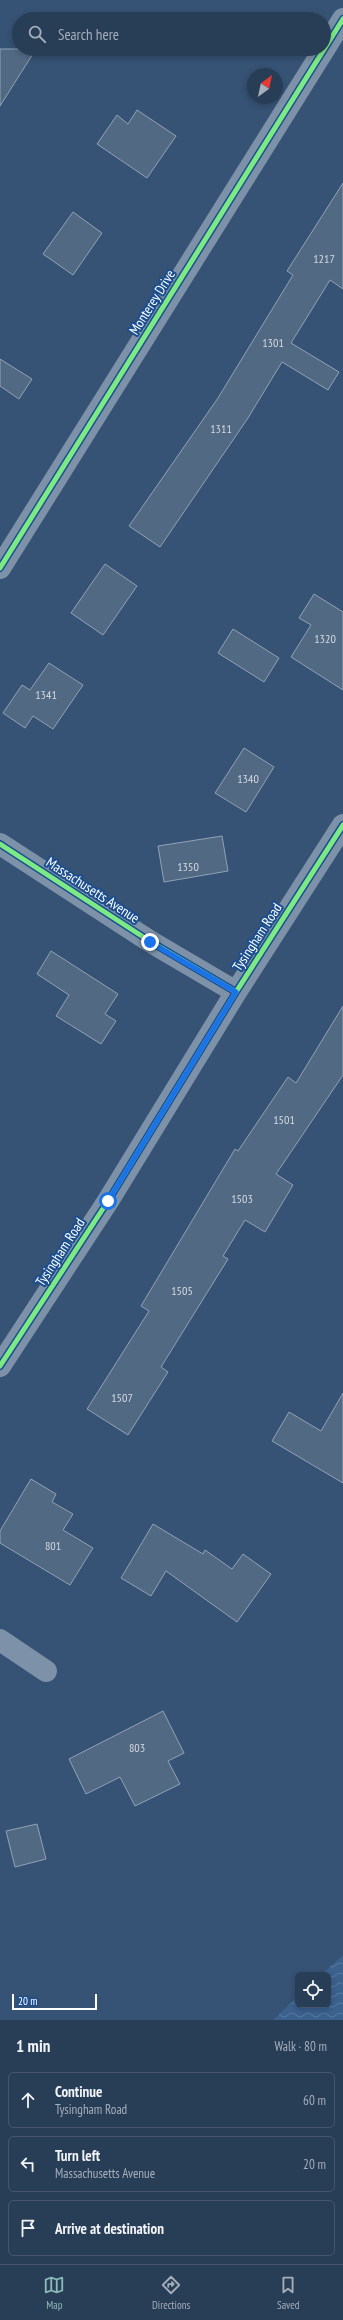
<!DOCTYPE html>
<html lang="en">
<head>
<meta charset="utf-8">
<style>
	:root { --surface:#283e57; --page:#344961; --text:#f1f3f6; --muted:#a5aeba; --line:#44576d; --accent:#8bbbb9 }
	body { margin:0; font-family:"PT Sans Narrow",sans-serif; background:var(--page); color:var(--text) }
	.controls { position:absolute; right:12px; bottom:12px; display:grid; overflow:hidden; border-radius:6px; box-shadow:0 2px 6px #0003 }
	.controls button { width:36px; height:36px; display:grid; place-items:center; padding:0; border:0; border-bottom:1px solid var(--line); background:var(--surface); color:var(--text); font:20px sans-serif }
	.compass { position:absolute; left:247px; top:68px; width:36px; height:36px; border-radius:50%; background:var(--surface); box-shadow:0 2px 6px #0003; rotate:33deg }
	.scale { position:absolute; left:12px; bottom:10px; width:85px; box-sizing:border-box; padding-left:4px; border:2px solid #fff; border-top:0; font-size:11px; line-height:14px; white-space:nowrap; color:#fff; -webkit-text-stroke:3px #1b4f8f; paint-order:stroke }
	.stop { position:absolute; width:12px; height:12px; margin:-9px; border:3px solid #1a73e8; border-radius:50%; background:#fff }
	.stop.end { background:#1a73e8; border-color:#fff; box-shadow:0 1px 4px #0008 }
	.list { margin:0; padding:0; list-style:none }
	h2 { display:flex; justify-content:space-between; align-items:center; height:52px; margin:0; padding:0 16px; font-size:17px }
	h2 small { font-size:13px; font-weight:400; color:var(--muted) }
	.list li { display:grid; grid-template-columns:26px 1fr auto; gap:12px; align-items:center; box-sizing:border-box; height:56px; margin:0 8px 8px; padding:0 8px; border:1px solid var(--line); border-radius:6px }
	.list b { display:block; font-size:15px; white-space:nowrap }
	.list p { margin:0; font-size:13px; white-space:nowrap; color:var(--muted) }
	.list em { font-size:13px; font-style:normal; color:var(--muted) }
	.icon { flex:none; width:22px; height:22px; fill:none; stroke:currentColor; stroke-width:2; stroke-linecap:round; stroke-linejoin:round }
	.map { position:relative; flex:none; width:343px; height:2020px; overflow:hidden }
	.search { position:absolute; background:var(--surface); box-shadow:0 2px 6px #0003; left:12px; right:12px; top:12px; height:44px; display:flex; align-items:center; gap:10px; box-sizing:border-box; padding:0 14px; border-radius:22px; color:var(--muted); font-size:15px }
	.sheet { height:244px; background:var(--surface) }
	nav { display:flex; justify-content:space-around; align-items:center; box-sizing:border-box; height:56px; border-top:1px solid var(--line); background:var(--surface); font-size:11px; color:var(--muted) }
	nav a { display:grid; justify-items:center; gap:2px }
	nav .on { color:var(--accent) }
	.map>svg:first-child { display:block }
</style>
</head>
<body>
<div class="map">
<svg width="343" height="2020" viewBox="0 0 343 2020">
	<defs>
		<pattern id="water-waves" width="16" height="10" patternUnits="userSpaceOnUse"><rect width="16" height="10" fill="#3b618d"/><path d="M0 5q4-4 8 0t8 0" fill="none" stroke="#58799e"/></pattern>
	</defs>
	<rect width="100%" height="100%" fill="#365274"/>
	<!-- water -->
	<path fill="url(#water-waves)" d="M 343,1955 L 343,2020 L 273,2020 L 298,1996 L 298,2005 L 328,2005 L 328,1975 L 321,1975 Z"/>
	<!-- building -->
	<path fill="#526984" stroke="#92a2b6" d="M 0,49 L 36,49 L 0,106 Z
		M 137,110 L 176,136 L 147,178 L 97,144 L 117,115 L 128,124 Z
		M 343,183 L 343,289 L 330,280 L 291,343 L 339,372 L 328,390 L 282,362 L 248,418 L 160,547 L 129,526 L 218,398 L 293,275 L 287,271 Z
		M 73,212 L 102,233 L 73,275 L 43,254 Z
		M 0,359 L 32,379 L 19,399 L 0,386 Z
		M 105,564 L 137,586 L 103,635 L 71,613 Z
		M 314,594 L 343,612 L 343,690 L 291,657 L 311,625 L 299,618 Z
		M 233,629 L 279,658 L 264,682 L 218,653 Z
		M 49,663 L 83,685 L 53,729 L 33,716 L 25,728 L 3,713 L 22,685 L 30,690 Z
		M 244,748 L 274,767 L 246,812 L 215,793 Z
		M 222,836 L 228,871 L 164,882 L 158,846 Z
		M 51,951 L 118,994 L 105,1014 L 116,1021 L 101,1044 L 56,1016 L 69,995 L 37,974 Z
		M 343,1006 L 343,1075 L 276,1174 L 293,1185 L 265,1232 L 245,1220 L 223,1256 L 228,1259 L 161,1367 L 168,1372 L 128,1435 L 87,1409 L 149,1311 L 141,1306 L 235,1149 L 238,1151 L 288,1077 L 296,1083 Z
		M 343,1393 L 343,1483 L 272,1441 L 289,1412 L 321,1431 Z
		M 31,1479 L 56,1494 L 52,1502 L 73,1514 L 63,1530 L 93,1548 L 70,1585 L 0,1543 L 0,1531 Z
		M 153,1524 L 203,1554 L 205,1550 L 232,1569 L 243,1554 L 271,1574 L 237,1622 L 166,1571 L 151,1596 L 121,1578 Z
		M 163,1711 L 184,1753 L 168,1761 L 180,1784 L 135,1806 L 120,1777 L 86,1794 L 69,1759 Z
		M 37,1824 L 46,1859 L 15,1867 L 6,1831 Z"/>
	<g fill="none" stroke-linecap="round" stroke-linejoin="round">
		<!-- street -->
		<path stroke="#7d92a8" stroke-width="22" d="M 0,568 L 343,19
			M 0,844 L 151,942 L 236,992
			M 0,1366 L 108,1201 L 236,992 L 343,825
			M 0,1640 L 46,1671"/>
		<defs>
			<path id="cycleway" d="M 0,568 L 343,19
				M 0,844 L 151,942 L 236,992
				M 0,1366 L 108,1201 L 236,992 L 343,825"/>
		</defs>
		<!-- cycleway casing -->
		<use href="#cycleway" stroke="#1b4f8f" stroke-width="8"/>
		<!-- cycleway -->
		<use href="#cycleway" stroke="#7ce984" stroke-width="5"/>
	</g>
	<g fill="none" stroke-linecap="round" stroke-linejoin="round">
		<!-- route -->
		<path stroke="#1a73e8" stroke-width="5" d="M 108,1201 L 236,992 L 150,942"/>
	</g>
	<g text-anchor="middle" stroke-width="4" stroke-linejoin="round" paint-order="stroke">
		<!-- number labels -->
		<g font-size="12" fill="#d4dae0">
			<text x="324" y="263">1217</text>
			<text x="273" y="347">1301</text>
			<text x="221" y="433">1311</text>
			<text x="325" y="643">1320</text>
			<text x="46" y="699">1341</text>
			<text x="248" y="783">1340</text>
			<text x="188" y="871">1350</text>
			<text x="284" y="1124">1501</text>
			<text x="242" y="1203">1503</text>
			<text x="182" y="1295">1505</text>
			<text x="122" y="1402">1507</text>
			<text x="53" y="1550">801</text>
			<text x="137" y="1752">803</text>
		</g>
		<!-- street labels -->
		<g font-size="14" fill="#fff" stroke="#1b4f8f">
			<text transform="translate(152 302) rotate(-58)" y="5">Monterey Drive</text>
			<text transform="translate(93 890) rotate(33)" y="5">Massachusetts Avenue</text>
			<text transform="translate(257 937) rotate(-57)" y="5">Tysingham Road</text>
			<text transform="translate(60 1252) rotate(-57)" y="5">Tysingham Road</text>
		</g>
	</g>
</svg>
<div class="controls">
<button><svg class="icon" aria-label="locate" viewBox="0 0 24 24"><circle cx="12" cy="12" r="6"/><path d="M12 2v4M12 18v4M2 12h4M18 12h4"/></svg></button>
</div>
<svg class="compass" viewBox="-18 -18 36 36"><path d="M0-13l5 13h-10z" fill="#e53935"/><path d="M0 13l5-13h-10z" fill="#a5aeba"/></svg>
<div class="scale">20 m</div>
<div class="stop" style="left:108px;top:1201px"></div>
<div class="stop end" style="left:150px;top:942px"></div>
<div class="search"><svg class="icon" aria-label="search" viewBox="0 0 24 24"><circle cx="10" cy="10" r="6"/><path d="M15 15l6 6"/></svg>Search here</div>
</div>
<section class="sheet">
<h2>1 min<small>Walk · 80 m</small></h2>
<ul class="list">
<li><svg class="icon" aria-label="ahead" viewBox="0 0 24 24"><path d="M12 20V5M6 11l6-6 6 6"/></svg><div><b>Continue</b><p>Tysingham Road</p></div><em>60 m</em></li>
<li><svg class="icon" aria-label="left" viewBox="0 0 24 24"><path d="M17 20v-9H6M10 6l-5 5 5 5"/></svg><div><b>Turn left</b><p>Massachusetts Avenue</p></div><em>20 m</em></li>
<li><svg class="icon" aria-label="arrive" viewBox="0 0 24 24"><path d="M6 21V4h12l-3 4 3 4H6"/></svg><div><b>Arrive at destination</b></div></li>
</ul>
</section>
<nav>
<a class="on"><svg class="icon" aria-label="map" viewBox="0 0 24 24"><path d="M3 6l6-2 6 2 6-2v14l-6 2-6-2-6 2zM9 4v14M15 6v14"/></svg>Map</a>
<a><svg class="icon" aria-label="directions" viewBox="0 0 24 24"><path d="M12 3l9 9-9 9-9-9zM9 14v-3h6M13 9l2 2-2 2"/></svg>Directions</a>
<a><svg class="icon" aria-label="saved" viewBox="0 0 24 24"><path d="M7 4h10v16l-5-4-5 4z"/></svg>Saved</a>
</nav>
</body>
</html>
